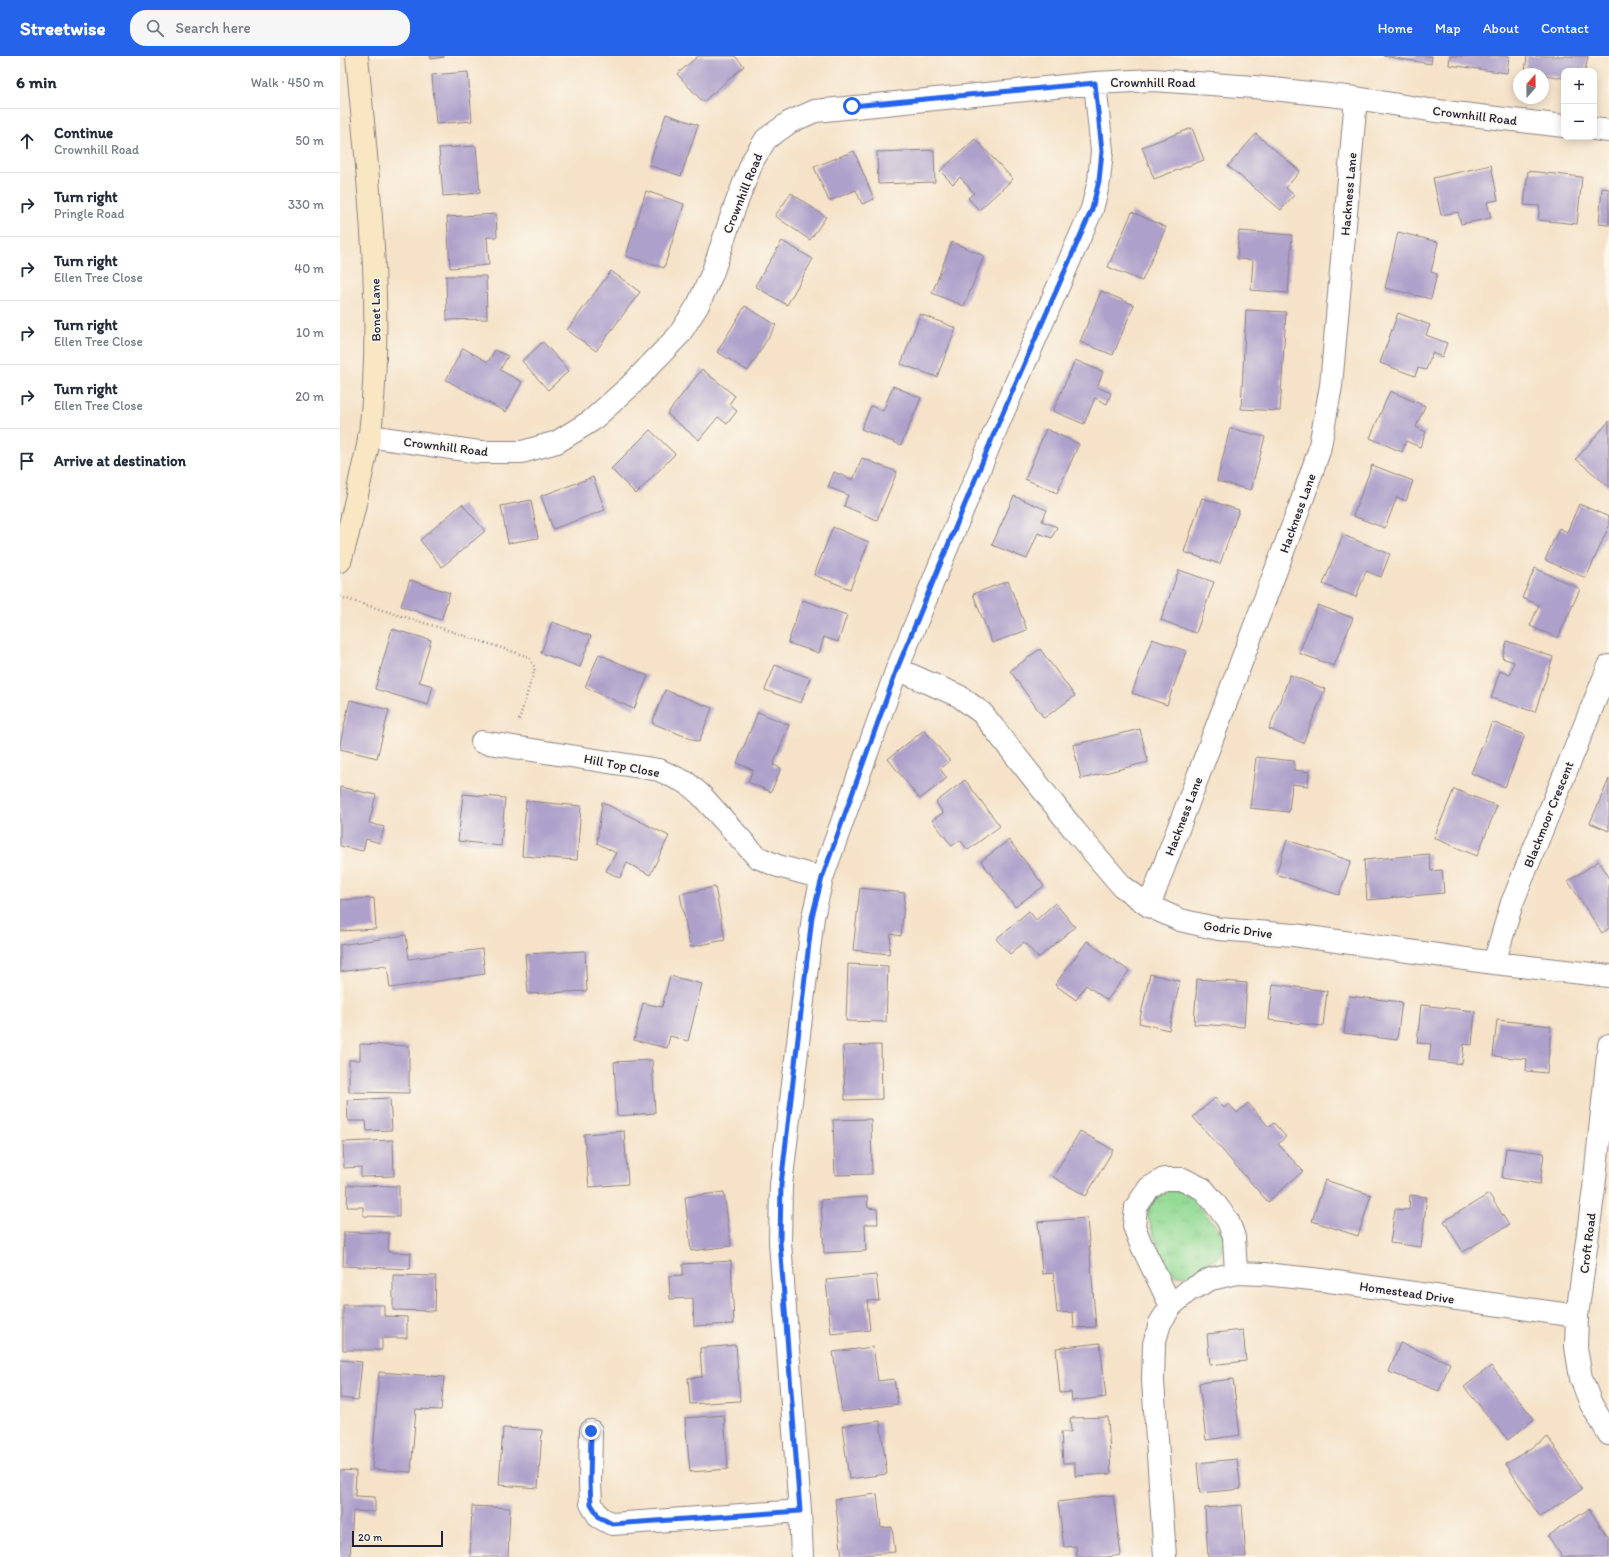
<!DOCTYPE html>
<html lang="en">
<head>
<meta charset="utf-8">
<style>
	:root { --surface:#fff; --page:#f6f6f7; --text:#1f2937; --muted:#747a83; --line:#e0e1e3; --accent:#2563eb }
	body { margin:0; font-family:Itim,sans-serif; background:var(--page); color:var(--text) }
	.controls { position:absolute; right:12px; top:12px; display:grid; overflow:hidden; border-radius:8px; box-shadow:0 2px 10px #0003 }
	.controls button { width:36px; height:36px; display:grid; place-items:center; padding:0; border:0; border-bottom:1px solid var(--line); background:var(--surface); color:var(--text); font:20px sans-serif }
	.compass { position:absolute; left:1173px; top:12px; width:36px; height:36px; border-radius:50%; background:var(--surface); box-shadow:0 2px 10px #0003; rotate:20deg }
	.scale { position:absolute; left:12px; bottom:10px; width:91px; box-sizing:border-box; padding-left:4px; border:2px solid #22223b; border-top:0; font-size:11px; line-height:14px; white-space:nowrap; color:#22223b; -webkit-text-stroke:3px #fbf7ec; paint-order:stroke }
	.stop { position:absolute; width:12px; height:12px; margin:-9px; border:3px solid #2563eb; border-radius:50%; background:#fff }
	.stop.end { background:#2563eb; border-color:#fff; box-shadow:0 1px 4px #0008 }
	.list { margin:0; padding:0; list-style:none }
	h2 { display:flex; justify-content:space-between; align-items:center; height:52px; margin:0; padding:0 16px; font-size:17px }
	h2 small { font-size:13px; font-weight:400; color:var(--muted) }
	.list li { display:grid; grid-template-columns:26px 1fr auto; gap:12px; align-items:center; box-sizing:border-box; height:64px; padding:0 16px; border-top:1px solid var(--line) }
	.list b { display:block; font-size:15px; white-space:nowrap }
	.list p { margin:0; font-size:13px; white-space:nowrap; color:var(--muted) }
	.list em { font-size:13px; font-style:normal; color:var(--muted) }
	.icon { flex:none; width:22px; height:22px; fill:none; stroke:currentColor; stroke-width:2; stroke-linecap:round; stroke-linejoin:round }
	.map { position:relative; flex:none; width:1269px; height:1501px; overflow:hidden }
	header { display:flex; align-items:center; gap:24px; box-sizing:border-box; height:56px; padding:0 20px; background:var(--accent); color:#fff }
	header strong { font-size:19px }
	nav { display:flex; gap:22px; margin-inline-start:auto; font-size:14px }
	.search { width:280px; height:36px; background:var(--page); display:flex; align-items:center; gap:10px; box-sizing:border-box; padding:0 14px; border-radius:16px; color:var(--muted); font-size:15px }
	main { display:flex }
	aside { flex:1; background:var(--surface) }
	.map>svg:first-child { display:block }
</style>
</head>
<body>
<header>
<strong>Streetwise</strong>
<div class="search"><svg class="icon" aria-label="search" viewBox="0 0 24 24"><circle cx="10" cy="10" r="6"/><path d="M15 15l6 6"/></svg>Search here</div>
<nav><a>Home</a><a>Map</a><a>About</a><a>Contact</a></nav>
</header>
<main>
<aside>
<h2>6 min<small>Walk · 450 m</small></h2>
<ul class="list">
<li><svg class="icon" aria-label="ahead" viewBox="0 0 24 24"><path d="M12 20V5M6 11l6-6 6 6"/></svg><div><b>Continue</b><p>Crownhill Road</p></div><em>50 m</em></li>
<li><svg class="icon" aria-label="right" viewBox="0 0 24 24"><path d="M7 20v-9h11M14 6l5 5-5 5"/></svg><div><b>Turn right</b><p>Pringle Road</p></div><em>330 m</em></li>
<li><svg class="icon" aria-label="right" viewBox="0 0 24 24"><path d="M7 20v-9h11M14 6l5 5-5 5"/></svg><div><b>Turn right</b><p>Ellen Tree Close</p></div><em>40 m</em></li>
<li><svg class="icon" aria-label="right" viewBox="0 0 24 24"><path d="M7 20v-9h11M14 6l5 5-5 5"/></svg><div><b>Turn right</b><p>Ellen Tree Close</p></div><em>10 m</em></li>
<li><svg class="icon" aria-label="right" viewBox="0 0 24 24"><path d="M7 20v-9h11M14 6l5 5-5 5"/></svg><div><b>Turn right</b><p>Ellen Tree Close</p></div><em>20 m</em></li>
<li><svg class="icon" aria-label="arrive" viewBox="0 0 24 24"><path d="M6 21V4h12l-3 4 3 4H6"/></svg><div><b>Arrive at destination</b></div></li>
</ul>
</aside>
<div class="map">
<svg width="1269" height="1501" viewBox="0 0 1269 1501">
	<defs>
		<pattern id="grass-tufts" width="24" height="20" patternUnits="userSpaceOnUse"><rect width="24" height="20" fill="#93da94"/><path d="M3 7l-1-3M5 7V3M7 7l1-3M15 17l-1-3M17 17v-4M19 17l1-3" fill="none" stroke="#7ebb80"/></pattern>
	</defs>
	<rect width="100%" height="100%" fill="#fbf7ec"/>
	<filter id="ink" filterUnits="userSpaceOnUse"><feTurbulence type="fractalNoise" baseFrequency=".025" numOctaves="2"/><feDisplacementMap in="SourceGraphic" scale="8" xChannelSelector="R" yChannelSelector="G"/><feConvolveMatrix kernelMatrix="1 2 1 2 8 2 1 2 1" color-interpolation-filters="sRGB"/></filter>
	<filter id="wash" filterUnits="userSpaceOnUse"><feTurbulence type="fractalNoise" baseFrequency=".012" numOctaves="4" result="noise"/><feDisplacementMap in="SourceGraphic" scale="16" xChannelSelector="R" yChannelSelector="G"/><feGaussianBlur stdDeviation="0.9" result="paint"/><feColorMatrix in="noise" values="0 0 0 0 0 0 0 0 0 0 0 0 0 0 0 0 0 1.4 0 .05"/><feComposite in="paint" operator="in"/></filter>
	<g filter="url(#wash)">
		<rect width="100%" height="100%" fill="#f5e2c8"/>
		<!-- grass -->
		<path fill="url(#grass-tufts)" stroke="#5a7e68" d="M 837,1134 L 851,1140 L 883,1178 L 886,1188 L 882,1198 L 856,1217 L 845,1220 L 833,1218 L 823,1208 L 808,1161 L 808,1152 L 814,1141 L 826,1135 Z"/>
		<g id="blocks">
			<!-- building -->
			<path fill="#ada0ca" d="M 90,0 L 104,0 L 104,1 L 91,3 Z
				M 358,0 L 395,0 L 404,10 L 363,46 L 337,18 Z
				M 1043,0 L 1092,0 L 1091,8 Z
				M 1110,0 L 1169,0 L 1167,17 L 1109,9 Z
				M 1187,0 L 1248,0 L 1245,15 L 1224,15 L 1224,22 L 1185,16 Z
				M 128,16 L 132,65 L 96,68 L 92,19 Z
				M 326,58 L 358,69 L 341,120 L 309,109 Z
				M 852,72 L 864,104 L 814,123 L 802,91 Z
				M 916,78 L 960,115 L 946,132 L 954,139 L 941,154 L 888,110 Z
				M 635,83 L 673,123 L 639,154 L 628,142 L 634,137 L 620,121 L 613,128 L 600,115 Z
				M 136,90 L 140,137 L 103,140 L 99,92 Z
				M 594,94 L 595,126 L 538,128 L 537,96 Z
				M 514,95 L 534,143 L 522,148 L 516,134 L 489,145 L 474,111 Z
				M 1151,109 L 1158,144 L 1147,146 L 1151,162 L 1121,168 L 1118,156 L 1101,159 L 1093,122 Z
				M 1188,115 L 1242,121 L 1237,168 L 1198,164 L 1200,150 L 1184,149 Z
				M 1262,132 L 1269,133 L 1269,169 L 1259,168 Z
				M 306,135 L 344,148 L 324,212 L 286,200 Z
				M 451,137 L 486,161 L 470,184 L 435,160 Z
				M 792,156 L 826,171 L 802,225 L 768,211 Z
				M 156,158 L 157,181 L 147,181 L 149,209 L 110,212 L 107,161 Z
				M 899,175 L 952,179 L 948,237 L 911,234 L 913,204 L 897,203 Z
				M 1058,176 L 1098,186 L 1091,216 L 1097,218 L 1091,243 L 1045,232 Z
				M 442,185 L 473,203 L 447,249 L 415,230 Z
				M 612,186 L 644,200 L 624,250 L 592,237 Z
				M 271,215 L 300,236 L 256,295 L 227,274 Z
				M 106,220 L 146,220 L 147,263 L 107,264 Z
				M 761,235 L 794,249 L 773,299 L 740,286 Z
				M 405,250 L 436,269 L 408,315 L 377,296 Z
				M 906,254 L 946,256 L 940,355 L 901,353 Z
				M 1058,257 L 1090,269 L 1086,279 L 1107,287 L 1102,301 L 1092,297 L 1086,314 L 1078,312 L 1075,320 L 1040,307 Z
				M 580,258 L 616,272 L 597,321 L 561,308 Z
				M 203,286 L 229,315 L 208,334 L 182,305 Z
				M 123,292 L 148,306 L 155,294 L 168,300 L 160,314 L 182,326 L 166,356 L 106,324 Z
				M 735,304 L 763,316 L 757,331 L 771,337 L 767,348 L 755,342 L 744,368 L 713,355 Z
				M 362,313 L 395,340 L 389,348 L 397,355 L 387,368 L 378,361 L 359,384 L 327,358 Z
				M 553,330 L 581,342 L 561,389 L 521,373 L 531,350 L 543,355 Z
				M 1050,335 L 1085,350 L 1076,371 L 1086,376 L 1080,391 L 1066,385 L 1062,396 L 1030,382 Z
				M 1269,365 L 1269,431 L 1236,403 Z
				M 890,372 L 925,381 L 911,434 L 877,425 Z
				M 706,373 L 739,388 L 717,437 L 685,423 Z
				M 310,374 L 335,398 L 296,438 L 271,413 Z
				M 522,402 L 557,416 L 537,464 L 504,450 L 508,439 L 488,431 L 494,416 L 513,424 Z
				M 1032,409 L 1073,425 L 1066,445 L 1057,441 L 1045,472 L 1013,460 Z
				M 253,421 L 265,454 L 213,473 L 201,440 Z
				M 674,440 L 707,454 L 702,465 L 717,471 L 712,482 L 698,477 L 687,503 L 652,489 Z
				M 862,442 L 899,454 L 880,508 L 844,496 Z
				M 191,444 L 198,482 L 168,487 L 161,450 Z
				M 122,448 L 145,475 L 102,511 L 80,484 Z
				M 1239,448 L 1269,461 L 1269,470 L 1246,522 L 1205,504 L 1219,472 L 1227,476 Z
				M 493,471 L 529,486 L 510,533 L 474,519 Z
				M 1003,479 L 1050,498 L 1041,521 L 1026,515 L 1016,541 L 983,528 Z
				M 1195,512 L 1240,533 L 1218,582 L 1190,570 L 1199,549 L 1182,542 Z
				M 839,514 L 874,526 L 856,577 L 821,564 Z
				M 70,524 L 110,537 L 101,564 L 61,550 Z
				M 668,525 L 687,574 L 652,587 L 633,538 Z
				M 462,544 L 507,559 L 498,586 L 484,581 L 479,597 L 448,587 Z
				M 978,549 L 1013,562 L 994,610 L 959,597 Z
				M 212,566 L 251,580 L 240,611 L 201,597 Z
				M 52,573 L 91,584 L 79,626 L 93,630 L 88,649 L 35,633 Z
				M 812,583 L 846,595 L 827,649 L 792,637 Z
				M 1167,585 L 1213,601 L 1195,656 L 1151,642 L 1160,615 L 1170,619 L 1174,606 L 1162,602 Z
				M 700,593 L 735,640 L 704,662 L 670,615 Z
				M 259,598 L 308,620 L 294,653 L 245,631 Z
				M 435,609 L 470,622 L 461,647 L 425,634 Z
				M 950,619 L 985,633 L 963,687 L 929,673 Z
				M 325,634 L 372,652 L 359,686 L 312,667 Z
				M 10,644 L 49,654 L 37,702 L 0,693 L 0,687 Z
				M 418,656 L 449,669 L 433,709 L 441,712 L 431,736 L 408,726 L 413,714 L 397,707 Z
				M 1152,666 L 1185,679 L 1165,731 L 1131,717 Z
				M 800,673 L 808,706 L 741,723 L 733,689 Z
				M 584,674 L 610,705 L 600,713 L 607,722 L 580,743 L 548,703 Z
				M 916,701 L 954,705 L 954,714 L 969,716 L 968,730 L 952,728 L 949,756 L 910,752 Z
				M 1269,723 L 1269,775 L 1250,767 Z
				M 625,724 L 660,770 L 628,794 L 620,784 L 612,790 L 592,764 L 603,757 L 596,746 Z
				M 0,731 L 36,739 L 29,767 L 44,771 L 40,787 L 26,783 L 23,795 L 0,790 Z
				M 1114,733 L 1157,750 L 1137,800 L 1094,782 Z
				M 123,738 L 165,742 L 161,790 L 118,785 Z
				M 186,745 L 241,750 L 237,804 L 182,800 Z
				M 262,746 L 329,780 L 310,819 L 287,807 L 280,822 L 266,815 L 276,797 L 257,787 Z
				M 669,784 L 704,830 L 675,851 L 641,805 Z
				M 947,784 L 1011,805 L 999,839 L 936,818 Z
				M 1089,798 L 1091,815 L 1102,814 L 1104,837 L 1027,844 L 1024,804 Z
				M 1259,805 L 1269,821 L 1269,872 L 1262,877 L 1228,825 Z
				M 375,831 L 385,884 L 350,891 L 340,838 Z
				M 520,832 L 565,837 L 561,880 L 551,878 L 549,898 L 513,894 Z
				M 34,842 L 36,873 L 0,875 L 0,844 Z
				M 715,847 L 735,871 L 698,902 L 684,886 L 670,898 L 656,883 L 689,855 L 696,864 Z
				M 66,879 L 69,903 L 142,893 L 145,918 L 50,932 L 47,909 L 0,916 L 0,889 Z
				M 747,885 L 789,915 L 767,944 L 746,929 L 736,944 L 715,929 Z
				M 245,895 L 247,935 L 188,938 L 185,898 Z
				M 508,908 L 548,910 L 546,966 L 506,965 Z
				M 810,918 L 840,925 L 829,974 L 799,967 Z
				M 330,920 L 362,928 L 348,985 L 330,980 L 327,992 L 294,984 L 303,947 L 322,951 Z
				M 857,923 L 907,927 L 904,971 L 854,968 Z
				M 933,928 L 987,935 L 983,970 L 929,964 Z
				M 1009,940 L 1062,946 L 1057,984 L 1004,977 Z
				M 1081,949 L 1135,955 L 1132,989 L 1124,988 L 1122,1008 L 1089,1004 L 1091,988 L 1077,987 Z
				M 1157,964 L 1211,970 L 1207,1017 L 1186,1015 L 1187,1003 L 1153,1000 Z
				M 20,988 L 69,990 L 69,1037 L 9,1036 L 9,1004 L 20,1004 Z
				M 541,989 L 542,1043 L 505,1044 L 503,990 Z
				M 312,1004 L 315,1057 L 277,1060 L 274,1006 Z
				M 50,1042 L 52,1074 L 27,1075 L 26,1065 L 8,1065 L 7,1044 Z
				M 875,1042 L 884,1052 L 889,1048 L 897,1057 L 908,1047 L 929,1071 L 934,1067 L 946,1081 L 938,1088 L 963,1115 L 928,1146 L 853,1061 Z
				M 531,1063 L 532,1118 L 495,1119 L 493,1064 Z
				M 284,1075 L 288,1128 L 249,1131 L 244,1078 Z
				M 740,1075 L 773,1094 L 746,1140 L 713,1121 Z
				M 53,1084 L 54,1120 L 21,1121 L 21,1111 L 4,1112 L 3,1086 Z
				M 1166,1092 L 1204,1097 L 1200,1128 L 1162,1122 Z
				M 985,1124 L 1031,1139 L 1018,1180 L 972,1165 Z
				M 8,1129 L 59,1130 L 59,1161 L 23,1160 L 23,1151 L 7,1151 Z
				M 384,1136 L 391,1190 L 351,1195 L 345,1141 Z
				M 1149,1138 L 1169,1169 L 1123,1196 L 1104,1165 Z
				M 1070,1139 L 1087,1141 L 1081,1191 L 1050,1187 L 1055,1153 L 1069,1154 Z
				M 527,1141 L 528,1152 L 537,1153 L 538,1168 L 525,1168 L 526,1195 L 484,1197 L 481,1144 Z
				M 747,1162 L 756,1271 L 734,1272 L 733,1256 L 717,1257 L 713,1217 L 702,1218 L 698,1166 Z
				M 4,1176 L 49,1177 L 48,1196 L 71,1197 L 70,1213 L 3,1210 Z
				M 391,1205 L 394,1268 L 354,1270 L 353,1242 L 330,1243 L 329,1220 L 343,1219 L 343,1208 Z
				M 53,1219 L 96,1220 L 95,1255 L 53,1254 Z
				M 536,1219 L 539,1244 L 527,1245 L 530,1274 L 491,1278 L 486,1224 Z
				M 3,1249 L 44,1249 L 44,1260 L 67,1261 L 67,1282 L 42,1282 L 42,1294 L 3,1294 Z
				M 903,1274 L 906,1305 L 870,1309 L 867,1278 Z
				M 760,1287 L 766,1341 L 732,1345 L 731,1336 L 720,1337 L 716,1292 Z
				M 1060,1287 L 1110,1307 L 1099,1335 L 1049,1316 Z
				M 396,1289 L 400,1345 L 350,1348 L 348,1322 L 362,1321 L 360,1292 Z
				M 533,1291 L 538,1325 L 554,1323 L 558,1348 L 502,1356 L 493,1296 Z
				M 0,1304 L 22,1306 L 18,1344 L 0,1342 Z
				M 1151,1310 L 1194,1363 L 1168,1384 L 1124,1331 Z
				M 39,1316 L 104,1321 L 101,1354 L 76,1353 L 71,1416 L 32,1413 Z
				M 893,1323 L 900,1379 L 866,1384 L 859,1327 Z
				M 384,1359 L 388,1413 L 350,1416 L 345,1362 Z
				M 768,1361 L 771,1418 L 735,1420 L 735,1407 L 723,1407 L 721,1376 L 731,1376 L 730,1362 Z
				M 540,1365 L 547,1418 L 509,1423 L 502,1370 Z
				M 163,1372 L 202,1374 L 198,1432 L 159,1429 Z
				M 1208,1381 L 1242,1433 L 1200,1461 L 1166,1408 Z
				M 897,1403 L 901,1433 L 860,1437 L 857,1407 Z
				M 0,1414 L 16,1415 L 15,1440 L 35,1441 L 35,1456 L 13,1455 L 10,1501 L 0,1501 Z
				M 537,1438 L 541,1472 L 552,1471 L 555,1496 L 502,1501 L 495,1443 Z
				M 773,1439 L 781,1499 L 767,1501 L 737,1501 L 736,1490 L 724,1491 L 718,1446 Z
				M 902,1449 L 906,1501 L 868,1501 L 865,1452 Z
				M 132,1450 L 170,1452 L 168,1501 L 130,1501 Z
				M 1249,1453 L 1269,1483 L 1269,1501 L 1222,1501 L 1208,1480 Z"/>
		</g>
	</g>
	<g filter="url(#ink)">
		<use href="#blocks" fill-opacity="0" stroke="#8c8282" stroke-width="1"/>
		<g fill="none" stroke-linecap="round" stroke-linejoin="round">
			<defs>
				<path id="street" d="M 1254,73 L 1269,75
					M 29,380 L 139,396 L 182,396 L 217,386 L 251,365 L 289,331 L 339,279 L 358,249 L 372,218 L 394,153 L 413,104 L 426,83 L 450,66 L 475,55 L 755,27 L 813,24 L 914,31 L 1016,42 L 1089,54 L 1224,70
					M 557,613 L 619,640 L 642,657 L 735,775 L 782,830 L 809,850 L 840,864 L 879,873 L 954,879 L 1154,907 L 1269,920
					M 142,686 L 319,714 L 347,727 L 361,739 L 417,801 L 438,810 L 482,822
					M 809,850 L 959,453 L 979,395 L 991,330 L 1016,42
					M 1154,907 L 1172,847 L 1269,610
					M 1269,989 L 1254,1132 L 1237,1260 L 1236,1291 L 1241,1322 L 1251,1348 L 1269,1378
					M 831,1250 L 800,1186 L 794,1170 L 796,1151 L 809,1132 L 824,1123 L 843,1123 L 863,1133 L 874,1146 L 888,1165 L 894,1181 L 896,1217
					M 251,1375 L 250,1427 L 251,1448 L 259,1461 L 272,1468 L 460,1455
					M 462,1501 L 460,1455 L 440,1186 L 441,1129 L 473,861 L 482,822 L 557,613 L 658,368 L 752,153 L 759,125 L 762,95 L 755,27
					M 825,1501 L 813,1325 L 814,1288 L 820,1267 L 831,1250 L 848,1235 L 871,1223 L 896,1217 L 924,1218 L 982,1224 L 1237,1260"/>
				<path id="secondary" d="M 0,505 C 9,477 15,449 21,420 C 24,406 28,392 30,378 C 44,252 28,126 17,0"/>
			</defs>
			<!-- street casing -->
			<use href="#street" stroke="#8c8282" stroke-width="24"/>
			<!-- secondary casing -->
			<use href="#secondary" stroke="#8c8282" stroke-width="24"/>
			<!-- path -->
			<path stroke="#8c8282" stroke-width="2.5" stroke-dasharray="1 3" stroke-linecap="butt" d="M 0,541 L 104,573 L 189,601 L 195,612 L 179,664"/>
			<!-- street -->
			<use href="#street" stroke="#fff" stroke-width="22"/>
			<!-- secondary -->
			<use href="#secondary" stroke="#f9e7c3" stroke-width="22"/>
		</g>
	</g>
	<g fill="none" stroke-linecap="round" stroke-linejoin="round" filter="url(#ink)">
		<!-- route -->
		<path stroke="#2563eb" stroke-width="5" d="M 251,1375 L 250,1427 L 251,1448 L 259,1461 L 272,1468 L 460,1455 L 440,1186 L 441,1129 L 472,861 L 482,822 L 557,613 L 658,368 L 752,153 L 759,125 L 762,95 L 755,27 L 512,50"/>
	</g>
	<g text-anchor="middle" stroke-width="3" stroke-linejoin="round" paint-order="stroke">
		<!-- street labels -->
		<g font-size="13" fill="#22223b" stroke="#fbf7ec">
			<text x="813" y="31">Crownhill Road</text>
			<text transform="translate(1135 59) rotate(7)" y="5">Crownhill Road</text>
			<text transform="translate(402 137) rotate(-68)" y="5">Crownhill Road</text>
			<text transform="translate(1008 138) rotate(-85)" y="5">Hackness Lane</text>
			<text transform="translate(35 254) rotate(-91)" y="5">Bonet Lane</text>
			<text transform="translate(106 390) rotate(7)" y="5">Crownhill Road</text>
			<text transform="translate(957 457) rotate(-70)" y="5">Hackness Lane</text>
			<text transform="translate(282 709) rotate(11)" y="5">Hill Top Close</text>
			<text transform="translate(1208 758) rotate(-68)" y="5">Blackmoor Crescent</text>
			<text transform="translate(843 760) rotate(-69)" y="5">Hackness Lane</text>
			<text transform="translate(898 873) rotate(7)" y="5">Godric Drive</text>
			<text transform="translate(1247 1187) rotate(-83)" y="5">Croft Road</text>
			<text transform="translate(1067 1236) rotate(8)" y="5">Homestead Drive</text>
		</g>
	</g>
</svg>
<div class="controls">
<button>+</button>
<button>−</button>
</div>
<svg class="compass" viewBox="-18 -18 36 36"><path d="M0-13l5 13h-10z" fill="#e53935"/><path d="M0 13l5-13h-10z" fill="#747a83"/></svg>
<div class="scale">20 m</div>
<div class="stop" style="left:512px;top:50px"></div>
<div class="stop end" style="left:251px;top:1375px"></div>
</div>
</main>
</body>
</html>
